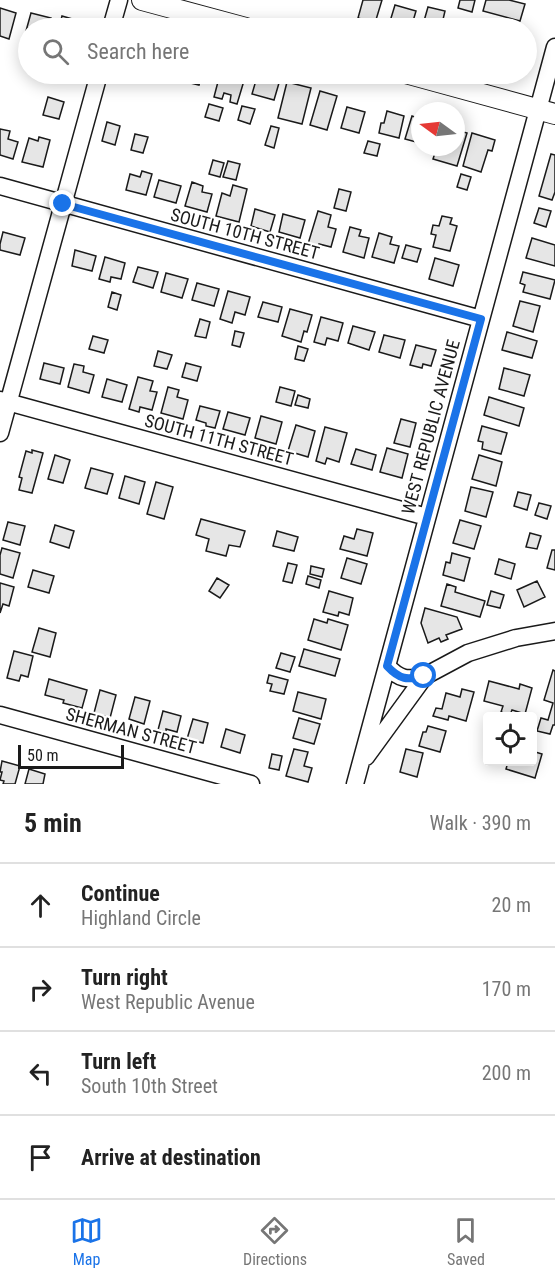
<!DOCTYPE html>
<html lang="en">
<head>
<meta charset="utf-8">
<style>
	:root { --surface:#fff; --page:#f6f6f6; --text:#222; --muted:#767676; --line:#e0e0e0; --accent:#1a73e8 }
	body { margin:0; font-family:"Roboto Condensed",sans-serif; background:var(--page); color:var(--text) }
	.controls { position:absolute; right:18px; bottom:18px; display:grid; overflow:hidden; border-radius:6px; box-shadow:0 3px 15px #0003 }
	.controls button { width:54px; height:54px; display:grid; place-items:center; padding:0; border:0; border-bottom:2px solid var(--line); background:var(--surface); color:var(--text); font:30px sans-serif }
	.compass { position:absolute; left:411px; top:102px; width:54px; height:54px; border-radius:50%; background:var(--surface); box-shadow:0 3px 15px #0003; rotate:285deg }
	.scale { position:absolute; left:18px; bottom:15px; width:106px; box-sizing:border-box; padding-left:6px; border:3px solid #1a1a1a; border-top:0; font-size:16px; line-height:21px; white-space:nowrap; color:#1a1a1a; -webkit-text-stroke:4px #fff; paint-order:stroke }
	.stop { position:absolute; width:18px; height:18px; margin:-14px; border:4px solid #1a73e8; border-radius:50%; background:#fff }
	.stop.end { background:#1a73e8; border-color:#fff; box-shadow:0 2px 6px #0008 }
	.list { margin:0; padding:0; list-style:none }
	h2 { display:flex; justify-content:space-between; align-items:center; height:78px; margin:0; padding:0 24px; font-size:26px }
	h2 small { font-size:20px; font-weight:400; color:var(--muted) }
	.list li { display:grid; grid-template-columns:39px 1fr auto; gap:18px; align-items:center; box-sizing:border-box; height:84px; padding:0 24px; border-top:2px solid var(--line) }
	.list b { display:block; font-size:22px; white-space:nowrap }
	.list p { margin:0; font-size:20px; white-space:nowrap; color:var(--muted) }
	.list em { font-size:20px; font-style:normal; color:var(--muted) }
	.icon { flex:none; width:33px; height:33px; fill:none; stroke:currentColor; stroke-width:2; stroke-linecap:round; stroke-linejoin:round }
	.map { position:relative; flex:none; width:555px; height:784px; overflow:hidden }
	.search { position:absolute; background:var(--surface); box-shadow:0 3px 15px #0003; left:18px; right:18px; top:18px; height:66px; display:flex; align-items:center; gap:15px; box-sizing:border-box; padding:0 21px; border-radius:33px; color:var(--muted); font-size:22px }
	.sheet { height:414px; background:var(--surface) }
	nav { display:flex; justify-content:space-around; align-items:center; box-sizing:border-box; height:84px; border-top:2px solid var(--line); background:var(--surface); font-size:16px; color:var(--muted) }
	nav a { display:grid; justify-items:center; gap:3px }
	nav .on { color:var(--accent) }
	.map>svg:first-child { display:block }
</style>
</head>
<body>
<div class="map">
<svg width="555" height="784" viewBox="0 0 555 784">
	<rect width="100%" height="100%" fill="#fff"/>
	<!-- building -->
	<path fill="#e6e6e6" stroke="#1a1a1a" stroke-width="1.5" d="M 363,0 L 382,0 L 375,23 L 358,18 Z
		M 460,0 L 475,0 L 472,12 L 458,8 Z
		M 486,0 L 509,0 L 525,4 L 520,21 L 483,11 Z
		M 395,5 L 416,11 L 411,28 L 388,28 Z
		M 428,7 L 445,11 L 441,28 L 422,28 Z
		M 0,8 L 16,13 L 9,39 L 0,36 Z
		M 31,13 L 51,18 L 48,28 L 28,28 L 28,51 L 21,49 Z
		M 62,16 L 83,22 L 81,28 L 59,28 Z
		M 188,74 L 210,74 L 207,81 L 201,79 L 199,85 L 186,82 Z
		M 220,74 L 246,74 L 237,104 L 230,102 L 231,95 L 224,93 L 222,99 L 214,97 Z
		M 257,77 L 279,83 L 274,100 L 252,94 Z
		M 287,82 L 311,88 L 302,124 L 278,118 Z
		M 320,91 L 337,96 L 327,130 L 310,125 Z
		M 48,97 L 64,102 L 59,119 L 43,115 Z
		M 209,104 L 223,108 L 219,121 L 205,117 Z
		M 242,106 L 255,109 L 250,124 L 238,120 Z
		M 347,107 L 365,112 L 359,133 L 341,128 Z
		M 387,111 L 404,116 L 399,138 L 379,133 L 381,123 L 384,123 Z
		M 412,116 L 420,119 L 420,143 L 405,139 Z
		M 107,122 L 120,126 L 115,145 L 102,141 Z
		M 271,126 L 279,128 L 274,148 L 265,145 Z
		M 0,129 L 10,131 L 8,139 L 18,142 L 13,159 L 0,155 Z
		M 456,130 L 467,133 L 457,166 L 433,159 L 437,147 L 456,147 Z
		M 472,133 L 495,140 L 492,151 L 488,150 L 481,172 L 463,166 Z
		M 135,134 L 148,137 L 143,153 L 131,150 Z
		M 39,137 L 50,140 L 43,167 L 22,162 L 29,138 L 38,141 Z
		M 368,141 L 380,144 L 377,156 L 364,153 Z
		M 551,154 L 555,155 L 555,192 L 552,200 L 539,196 Z
		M 213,160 L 224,163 L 220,177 L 209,174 Z
		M 228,161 L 240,164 L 236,180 L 223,177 Z
		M 142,171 L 152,174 L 146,195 L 126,190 L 130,174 L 140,177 Z
		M 461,174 L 471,177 L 467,190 L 457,187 Z
		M 159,180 L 181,186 L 176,203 L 154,197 Z
		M 192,182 L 203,186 L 202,192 L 212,194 L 207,212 L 185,206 Z
		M 233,185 L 247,189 L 239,222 L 216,216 L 222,193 L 230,196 Z
		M 339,189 L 351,192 L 346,211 L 334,208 Z
		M 539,208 L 551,211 L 546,227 L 534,223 Z
		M 255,209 L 275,215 L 270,232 L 251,226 Z
		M 318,211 L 331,215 L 328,227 L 336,229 L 331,247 L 319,244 L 318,247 L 308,244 Z
		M 283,214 L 305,220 L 300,238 L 279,232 Z
		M 442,216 L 452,218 L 450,224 L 457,226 L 450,251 L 433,247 L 436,235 L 431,234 L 433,225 L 439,226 Z
		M 350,227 L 361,230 L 359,236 L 369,238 L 364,258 L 343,252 Z
		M 3,232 L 25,238 L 20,255 L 0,250 L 0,244 Z
		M 379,233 L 392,237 L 390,244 L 399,246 L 394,263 L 372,257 Z
		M 532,238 L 555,245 L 555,266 L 526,258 Z
		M 406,245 L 421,249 L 417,262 L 402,258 Z
		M 75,250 L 96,256 L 92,271 L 72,266 Z
		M 105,257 L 125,263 L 121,279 L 111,277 L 110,282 L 99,279 Z
		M 435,258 L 459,265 L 453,286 L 429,279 Z
		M 138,267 L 158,272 L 153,288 L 133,282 Z
		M 523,272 L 555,280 L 550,299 L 523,292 L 525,285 L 520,283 Z
		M 166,273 L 188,279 L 182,298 L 161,292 Z
		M 197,283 L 219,289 L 214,306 L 192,300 Z
		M 228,291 L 250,297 L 245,315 L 235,312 L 232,323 L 220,319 Z
		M 112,292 L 121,295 L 117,310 L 108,307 Z
		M 520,301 L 540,306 L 533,332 L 513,326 Z
		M 263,302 L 282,307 L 278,322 L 258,317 Z
		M 290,309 L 312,315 L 307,332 L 304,331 L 301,342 L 282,336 Z
		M 321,317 L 343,323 L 338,341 L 327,338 L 325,345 L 314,342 Z
		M 200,319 L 210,322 L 206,338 L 195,336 Z
		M 353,326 L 375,332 L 369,350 L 348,343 Z
		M 235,331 L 244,333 L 240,347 L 232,345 Z
		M 507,332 L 537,341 L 532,358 L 502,350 Z
		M 384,335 L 405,340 L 400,358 L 379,352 Z
		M 93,336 L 108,340 L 104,353 L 89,349 Z
		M 416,345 L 436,350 L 431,366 L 423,364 L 422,368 L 410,365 Z
		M 298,346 L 308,349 L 304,361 L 295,359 Z
		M 158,351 L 172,355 L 167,369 L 154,366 Z
		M 44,363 L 64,368 L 60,384 L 40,379 Z
		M 186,363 L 201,367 L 197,381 L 182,377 Z
		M 74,364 L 84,366 L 83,372 L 94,375 L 89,393 L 68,387 Z
		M 504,368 L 530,375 L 524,396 L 499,389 Z
		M 138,377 L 153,381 L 150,391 L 157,392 L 152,410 L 140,407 L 139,412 L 129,409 Z
		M 107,379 L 127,385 L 122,402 L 102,397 Z
		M 168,387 L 179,390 L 177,397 L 188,400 L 183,419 L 161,413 Z
		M 280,387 L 295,391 L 291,406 L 276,402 Z
		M 298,395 L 310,399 L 308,408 L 295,405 Z
		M 489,397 L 524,408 L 519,426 L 484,415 Z
		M 200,406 L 220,411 L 215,428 L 206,426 L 206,423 L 196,420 Z
		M 228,412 L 250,418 L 245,435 L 223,429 Z
		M 261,416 L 282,422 L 276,444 L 255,438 Z
		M 401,419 L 416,423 L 410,447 L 394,443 Z
		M 296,425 L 315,431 L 308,457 L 288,451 Z
		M 482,426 L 507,433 L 501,454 L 482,449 L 483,442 L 478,441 Z
		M 325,427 L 347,433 L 339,462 L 327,458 L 325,464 L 316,461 Z
		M 387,448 L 408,454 L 402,478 L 380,472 Z
		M 356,449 L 376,455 L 372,470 L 351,464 Z
		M 32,450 L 43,453 L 32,493 L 19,490 L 22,478 L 19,477 L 26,451 L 32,453 Z
		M 55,455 L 70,460 L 63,483 L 48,479 Z
		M 479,455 L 502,462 L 496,486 L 472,479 Z
		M 91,468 L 113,474 L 107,494 L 85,488 Z
		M 125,476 L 145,482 L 139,504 L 119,498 Z
		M 156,482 L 173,487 L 164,519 L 147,514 Z
		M 471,487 L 493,492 L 486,517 L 465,511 Z
		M 518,492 L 531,495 L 527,510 L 514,506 Z
		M 539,503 L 551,506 L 547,519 L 535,515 Z
		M 201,519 L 245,531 L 240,547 L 229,545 L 226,556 L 206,551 L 209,539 L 196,535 Z
		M 460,520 L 481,526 L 474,549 L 453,543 Z
		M 8,522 L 25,526 L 20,545 L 3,540 Z
		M 55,525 L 74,531 L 69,548 L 50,542 Z
		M 357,529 L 373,533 L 367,556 L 340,549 L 344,536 L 354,539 Z
		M 277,531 L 298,537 L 294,551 L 273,546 Z
		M 530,533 L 541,536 L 537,549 L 526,547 Z
		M 2,548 L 20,553 L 13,578 L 0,574 L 0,555 Z
		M 552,550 L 555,550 L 555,570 L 547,568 Z
		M 452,553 L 470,558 L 464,581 L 443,575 L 446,562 L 450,563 Z
		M 347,558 L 367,564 L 361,584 L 341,578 Z
		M 499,559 L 515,564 L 511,579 L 495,574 Z
		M 288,563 L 297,565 L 292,583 L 283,581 Z
		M 311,566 L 324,569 L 322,577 L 310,574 Z
		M 33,570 L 54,576 L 49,593 L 28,587 Z
		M 308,576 L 321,580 L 319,588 L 306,584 Z
		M 217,578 L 229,585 L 220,598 L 209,591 Z
		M 537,581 L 545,597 L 524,607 L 517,590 Z
		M 0,583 L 14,587 L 9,606 L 3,604 L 0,613 Z
		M 447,584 L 456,587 L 455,592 L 485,601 L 480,617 L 441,606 Z
		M 329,591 L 353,598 L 349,615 L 339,612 L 338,616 L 323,612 Z
		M 491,591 L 504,595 L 500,608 L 487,605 Z
		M 425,608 L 457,617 L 462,629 L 446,635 L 448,639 L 441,642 L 439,638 L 428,643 L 421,623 Z
		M 314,619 L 327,623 L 328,619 L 348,625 L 341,650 L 308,640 Z
		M 39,628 L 56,633 L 50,657 L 32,652 Z
		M 304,649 L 340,659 L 335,676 L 299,666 Z
		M 14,651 L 33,656 L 28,677 L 21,675 L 19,681 L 7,678 Z
		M 281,653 L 295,657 L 290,672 L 276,668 Z
		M 553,670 L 555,671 L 555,725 L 553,725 L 550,734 L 537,731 L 541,718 L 548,720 L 553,703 L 544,700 Z
		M 269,675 L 288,680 L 284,694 L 270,691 L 272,684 L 267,683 Z
		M 49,679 L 87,690 L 82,708 L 63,703 L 64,700 L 45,695 Z
		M 489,681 L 519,689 L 520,684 L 532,688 L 525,714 L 512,710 L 510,715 L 501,712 L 503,706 L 484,701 Z
		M 462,689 L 474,692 L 466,721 L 449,716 L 448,720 L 433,716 L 436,708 L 442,709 L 446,693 L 460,697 Z
		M 100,690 L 116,695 L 110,718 L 94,713 Z
		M 298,692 L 326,699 L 321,719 L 293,711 Z
		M 135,697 L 150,701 L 144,724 L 129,719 Z
		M 163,711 L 181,716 L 177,732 L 166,729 L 166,732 L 158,730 Z
		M 299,718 L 320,724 L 314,744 L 293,738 Z
		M 193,719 L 208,723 L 203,743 L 187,739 Z
		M 428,726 L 446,731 L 440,752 L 419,746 L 423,732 L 426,732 Z
		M 226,729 L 245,735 L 240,753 L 221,747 Z
		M 294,749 L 308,752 L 304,766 L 312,768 L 308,782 L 286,776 Z
		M 406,749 L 423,753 L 417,777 L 400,772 Z
		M 532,751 L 542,754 L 535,778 L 506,769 L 508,762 L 532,762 Z
		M 272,754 L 282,756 L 279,770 L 269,768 Z
		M 2,761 L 20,766 L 15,784 L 3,784 L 4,781 L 0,780 L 2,772 L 0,772 Z
		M 29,769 L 45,774 L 43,784 L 25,784 Z"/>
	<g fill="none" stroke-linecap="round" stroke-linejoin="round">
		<defs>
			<path id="minor" d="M 111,28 L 119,0
				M 0,186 L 481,319
				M 0,400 L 427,517
				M 0,433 L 99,74
				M 387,666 C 400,680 407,680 425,676
				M 0,715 L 251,784
				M 366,757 L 425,676 L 468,653 L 516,638 L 555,631
				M 355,784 L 555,47"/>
			<path id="major" d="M 142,0 L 246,28
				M 409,74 L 555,114"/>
		</defs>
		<!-- minor casing -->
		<use href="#minor" stroke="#1a1a1a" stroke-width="19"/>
		<!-- major casing -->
		<use href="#major" stroke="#1a1a1a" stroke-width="22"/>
		<!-- minor -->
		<use href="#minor" stroke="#fff" stroke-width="16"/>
		<!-- major -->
		<use href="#major" stroke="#fff" stroke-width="20"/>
	</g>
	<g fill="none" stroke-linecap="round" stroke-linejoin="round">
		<!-- route -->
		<path stroke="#1a73e8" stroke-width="8" d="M 63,204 L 481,319 L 387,666 C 400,680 407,680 424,676"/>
	</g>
	<g text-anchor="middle" stroke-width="4.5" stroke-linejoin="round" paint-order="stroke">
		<!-- street labels -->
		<g font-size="18" fill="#1a1a1a" stroke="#fff">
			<text transform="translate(245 234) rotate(15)" y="6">SOUTH 10TH STREET</text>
			<text transform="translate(431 427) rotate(-75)" y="6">WEST REPUBLIC AVENUE</text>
			<text transform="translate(219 440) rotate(15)" y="6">SOUTH 11TH STREET</text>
			<text transform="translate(131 731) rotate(15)" y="6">SHERMAN STREET</text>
		</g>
	</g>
</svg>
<div class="controls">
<button><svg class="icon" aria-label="locate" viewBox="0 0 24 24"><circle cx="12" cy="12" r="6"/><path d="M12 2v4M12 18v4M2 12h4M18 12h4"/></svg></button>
</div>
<svg class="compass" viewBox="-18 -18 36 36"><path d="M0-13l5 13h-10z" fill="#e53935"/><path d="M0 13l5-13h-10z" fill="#767676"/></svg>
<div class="scale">50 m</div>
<div class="stop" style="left:424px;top:676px"></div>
<div class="stop end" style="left:63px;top:204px"></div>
<div class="search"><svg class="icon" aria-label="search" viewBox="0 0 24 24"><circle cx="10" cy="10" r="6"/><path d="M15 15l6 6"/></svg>Search here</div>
</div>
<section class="sheet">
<h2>5 min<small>Walk · 390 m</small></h2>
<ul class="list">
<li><svg class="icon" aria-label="ahead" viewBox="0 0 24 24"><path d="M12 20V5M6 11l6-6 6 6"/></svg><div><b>Continue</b><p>Highland Circle</p></div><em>20 m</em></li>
<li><svg class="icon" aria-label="right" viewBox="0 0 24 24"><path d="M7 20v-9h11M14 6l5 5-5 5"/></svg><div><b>Turn right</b><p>West Republic Avenue</p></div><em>170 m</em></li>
<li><svg class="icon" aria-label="left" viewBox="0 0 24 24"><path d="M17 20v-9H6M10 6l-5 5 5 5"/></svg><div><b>Turn left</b><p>South 10th Street</p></div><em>200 m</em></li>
<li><svg class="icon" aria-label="arrive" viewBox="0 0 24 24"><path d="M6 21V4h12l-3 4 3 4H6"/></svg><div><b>Arrive at destination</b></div></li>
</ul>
</section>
<nav>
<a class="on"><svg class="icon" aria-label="map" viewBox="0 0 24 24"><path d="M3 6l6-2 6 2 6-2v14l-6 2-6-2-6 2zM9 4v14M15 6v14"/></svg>Map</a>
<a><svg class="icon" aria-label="directions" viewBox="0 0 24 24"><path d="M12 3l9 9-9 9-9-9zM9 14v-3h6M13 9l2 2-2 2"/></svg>Directions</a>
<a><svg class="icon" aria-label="saved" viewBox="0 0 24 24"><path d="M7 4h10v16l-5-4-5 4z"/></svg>Saved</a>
</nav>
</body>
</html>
